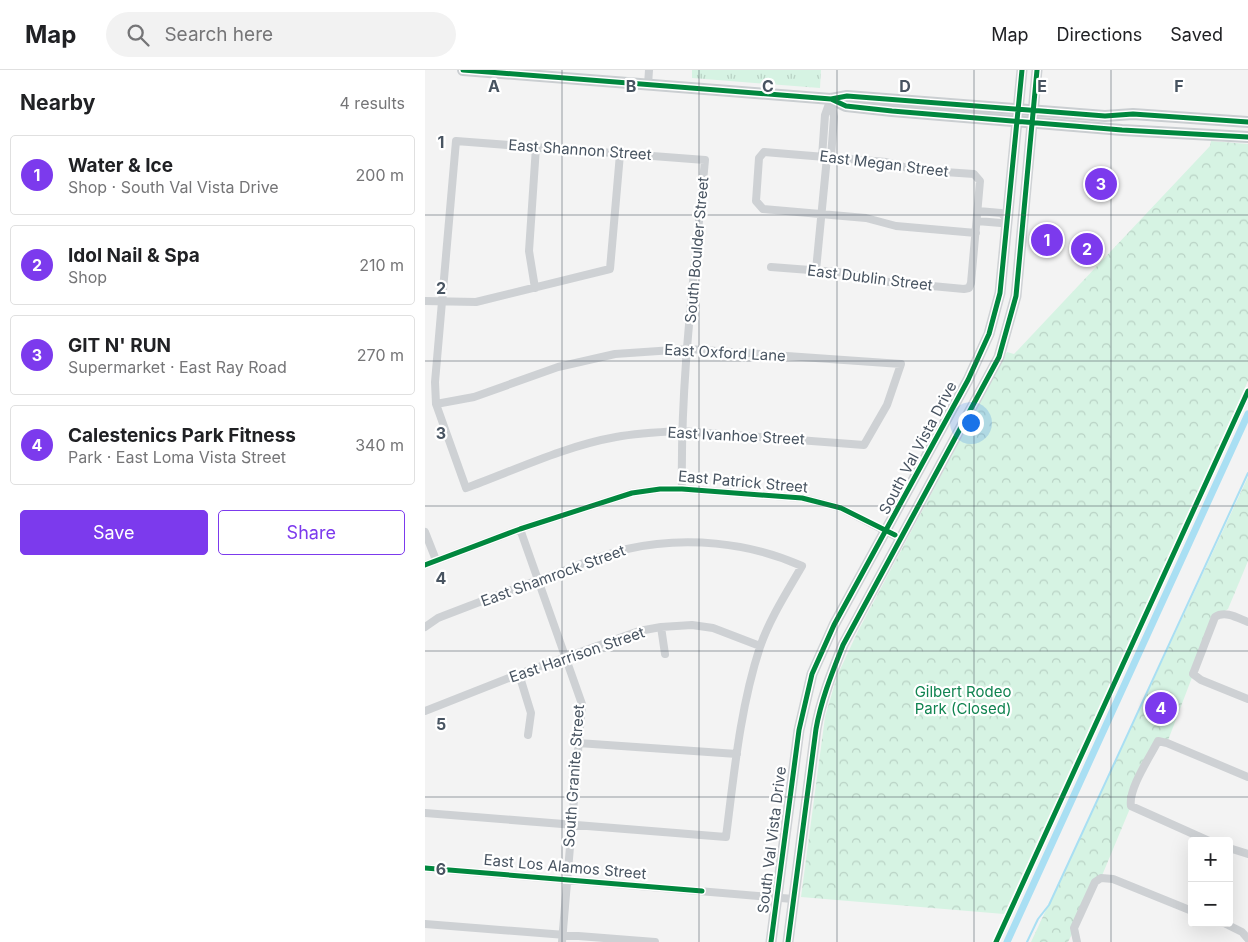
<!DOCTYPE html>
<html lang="en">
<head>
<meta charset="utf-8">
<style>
	:root { --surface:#fff; --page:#f2f2f2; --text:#202124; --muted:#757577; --line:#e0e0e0; --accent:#7c3aed }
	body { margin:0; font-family:Inter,sans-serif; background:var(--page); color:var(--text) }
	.controls { position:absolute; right:15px; bottom:15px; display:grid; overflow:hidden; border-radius:5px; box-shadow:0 5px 20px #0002 }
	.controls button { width:45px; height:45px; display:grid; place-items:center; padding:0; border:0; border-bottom:1px solid var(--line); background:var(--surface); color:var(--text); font:25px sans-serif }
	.you { position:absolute; left:545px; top:352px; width:18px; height:18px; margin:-12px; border:4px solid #fff; border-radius:50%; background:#1a73e8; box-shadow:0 0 0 8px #1a73e833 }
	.badge { display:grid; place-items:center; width:32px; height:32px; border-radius:50%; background:var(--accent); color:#fff; font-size:16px; font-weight:700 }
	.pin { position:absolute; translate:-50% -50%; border:2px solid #fff; box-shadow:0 1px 5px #0006 }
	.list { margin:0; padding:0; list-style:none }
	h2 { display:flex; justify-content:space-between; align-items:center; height:65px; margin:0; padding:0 20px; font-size:21px }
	h2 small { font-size:16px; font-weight:400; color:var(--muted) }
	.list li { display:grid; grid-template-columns:32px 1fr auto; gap:15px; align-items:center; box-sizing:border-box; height:80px; margin:0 10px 10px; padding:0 10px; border:1px solid var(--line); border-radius:5px }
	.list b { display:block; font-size:19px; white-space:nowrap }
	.list p { margin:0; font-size:16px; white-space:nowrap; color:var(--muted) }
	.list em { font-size:16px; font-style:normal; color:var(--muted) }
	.actions { display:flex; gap:10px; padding:15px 20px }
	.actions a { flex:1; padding:11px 0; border:1px solid var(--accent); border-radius:5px; text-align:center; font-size:18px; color:var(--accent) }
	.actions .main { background:var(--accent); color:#fff }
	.icon { flex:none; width:28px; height:28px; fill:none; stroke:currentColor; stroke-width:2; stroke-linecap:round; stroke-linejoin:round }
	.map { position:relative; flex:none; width:823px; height:872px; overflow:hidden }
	header { display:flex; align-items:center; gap:30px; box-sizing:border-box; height:70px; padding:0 25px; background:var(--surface); border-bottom:1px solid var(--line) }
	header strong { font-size:24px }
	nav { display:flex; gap:28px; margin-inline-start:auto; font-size:18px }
	.search { width:350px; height:45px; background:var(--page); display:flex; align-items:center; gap:12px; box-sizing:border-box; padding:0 18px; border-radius:28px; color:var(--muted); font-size:19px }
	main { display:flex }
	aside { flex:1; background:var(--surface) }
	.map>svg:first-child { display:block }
</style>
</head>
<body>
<header>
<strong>Map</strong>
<div class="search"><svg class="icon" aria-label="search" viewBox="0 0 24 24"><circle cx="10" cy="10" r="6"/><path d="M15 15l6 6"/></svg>Search here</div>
<nav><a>Map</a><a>Directions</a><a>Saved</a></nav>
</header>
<main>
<aside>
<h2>Nearby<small>4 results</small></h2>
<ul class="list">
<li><span class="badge">1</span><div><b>Water &amp; Ice</b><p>Shop · South Val Vista Drive</p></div><em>200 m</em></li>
<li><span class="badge">2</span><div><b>Idol Nail &amp; Spa</b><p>Shop</p></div><em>210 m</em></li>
<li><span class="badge">3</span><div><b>GIT N' RUN</b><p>Supermarket · East Ray Road</p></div><em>270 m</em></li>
<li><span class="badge">4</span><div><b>Calestenics Park Fitness</b><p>Park · East Loma Vista Street</p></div><em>340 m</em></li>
</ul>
<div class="actions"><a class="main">Save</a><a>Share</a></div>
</aside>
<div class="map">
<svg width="823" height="872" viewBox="0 0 823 872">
	<defs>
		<pattern id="grass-tufts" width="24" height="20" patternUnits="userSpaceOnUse" patternTransform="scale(1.25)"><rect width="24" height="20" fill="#d6f3e3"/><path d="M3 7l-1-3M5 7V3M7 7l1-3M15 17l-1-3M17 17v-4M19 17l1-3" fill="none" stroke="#b9d2c5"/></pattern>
		<pattern id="park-crowns" width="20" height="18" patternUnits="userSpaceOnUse" patternTransform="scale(1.25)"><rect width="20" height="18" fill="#d6f3e3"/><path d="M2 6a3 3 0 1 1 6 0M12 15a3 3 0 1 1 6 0" fill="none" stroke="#b9d2c5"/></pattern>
	</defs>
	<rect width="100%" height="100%" fill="#f3f3f3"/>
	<!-- grass -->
	<path fill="url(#grass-tufts)" d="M 267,0 L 396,0 L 395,18 L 267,8 Z"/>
	<!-- park -->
	<path fill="url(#park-crowns)" d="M 786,71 L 823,74 L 823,311 L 579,844 L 376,827 L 400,647 L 412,606 L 433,561 L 582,282 L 589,284 L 785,76 Z
		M 823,407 L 823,491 L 803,539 L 790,547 L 742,673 L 733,672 L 710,715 L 706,736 L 676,808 L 643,872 L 606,872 Z"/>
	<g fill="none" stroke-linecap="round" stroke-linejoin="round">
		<!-- stream -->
		<path stroke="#a9dff3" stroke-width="2" d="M 602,872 L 613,849 L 624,835 L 823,403"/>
		<!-- canal -->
		<path stroke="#a9dff3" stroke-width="7" d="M 582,872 L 823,344"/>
		<!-- street -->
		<path stroke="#ced1d4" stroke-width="8" d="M 223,15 L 224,0
			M 406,29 L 409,47 L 406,87
			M 397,87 L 400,45 L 405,31
			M 552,151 L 576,153 L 583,150 L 576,143 L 553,141
			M 346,197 L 424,203 L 453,211 L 539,219 L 544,218 L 546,213 L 555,111 L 549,104 L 490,100 L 461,92 L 339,82 L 334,88 L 331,131 L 338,139 L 441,148 L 471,156 L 551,163
			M 391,200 L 402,87
			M 110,218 L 104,181 L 111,77
			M 0,231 L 51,232 L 185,199 L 195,84
			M 11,334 L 49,327 L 133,297 L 190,284 L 263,279 L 476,294 L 462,335 L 439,375 L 256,361 C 234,362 212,363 191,367 C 140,376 90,400 41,418 L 11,334 L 10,312 L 31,71 L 280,90 C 270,199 255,309 257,419
			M 95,459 L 157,634 L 137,872
			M 0,462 L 11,490
			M 0,495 L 95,459 L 207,423 L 235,419 L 257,419 L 377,428 L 416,438 L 476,469
			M 823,552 C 813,548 800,540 790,547 L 768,604 L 776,610 L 823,629
			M 0,557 L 13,548 C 55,532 98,515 141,500 C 161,492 181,484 202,479 C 259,466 324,472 377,496 C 362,522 345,548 335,577 C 315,638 309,704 301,767 L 0,743
			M 236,557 L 240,584
			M 94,604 L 106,643 L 103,665
			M 0,641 L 94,604 L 214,561 L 236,557 L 267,555 L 288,558 L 335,576
			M 153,673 L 312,684
			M 784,771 L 706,736 C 703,719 725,687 733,671 L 742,673 L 823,707
			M 804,778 L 823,784
			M 0,798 L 368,829
			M 799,853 L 817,862 L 823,869
			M 0,854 L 230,872
			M 652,872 L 649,858 L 670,812 L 676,808 L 688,809 L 767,841"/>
		<!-- secondary -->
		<path stroke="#cfd2d5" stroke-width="11" d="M 346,872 L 374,660 L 387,604 L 409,555 L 543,310 L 564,264 L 575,223 L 597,0
			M 363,872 L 391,659 C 396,630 407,603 418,575 L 574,287 L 591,226 L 612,0"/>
		<!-- primary -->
		<path stroke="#caced1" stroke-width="12" d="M 38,0 L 406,29 L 422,26 L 680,46 L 708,44 L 823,52
			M 406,29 L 421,36 L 467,41 L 697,60 L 823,67"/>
		<defs>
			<path id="cycleway" d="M 38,0 L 406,29 L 422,26 L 680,46 L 708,44 L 823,52
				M 406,29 L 421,36 L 467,41 L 697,60 L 823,67
				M 0,495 L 95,459 L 207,423 L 235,419 L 257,419 L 377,428 L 416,438 L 470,465
				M 0,798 L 277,821
				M 346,872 L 374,660 L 387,604 L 409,555 L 543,310 L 564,264 L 575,223 L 597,0
				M 363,872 L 391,659 C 396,630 407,603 418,575 L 574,287 L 591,226 L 612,0
				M 571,872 L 823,321"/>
		</defs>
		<!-- cycleway casing -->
		<use href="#cycleway" stroke="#fff" stroke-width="8"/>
		<!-- cycleway -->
		<use href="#cycleway" stroke="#00873e" stroke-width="5"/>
	</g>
	<!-- grid -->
	<path fill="none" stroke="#485461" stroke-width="1" stroke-opacity="0.55" d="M 137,0 L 137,872M 274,0 L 274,872M 412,0 L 412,872M 549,0 L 549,872M 686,0 L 686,872M 0,145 L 823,145M 0,291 L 823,291M 0,436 L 823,436M 0,581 L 823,581M 0,727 L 823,727"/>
	<g text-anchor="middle" stroke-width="4.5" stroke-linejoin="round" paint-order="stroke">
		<!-- street labels -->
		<g font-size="15" fill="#485461" stroke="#fff">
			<text transform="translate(155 80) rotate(4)" y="5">East Shannon Street</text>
			<text transform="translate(459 94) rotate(7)" y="5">East Megan Street</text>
			<text transform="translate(272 180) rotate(-85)" y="5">South Boulder Street</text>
			<text transform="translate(445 208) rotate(7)" y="5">East Dublin Street</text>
			<text transform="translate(300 283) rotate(3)" y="5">East Oxford Lane</text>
			<text transform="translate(311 366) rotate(3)" y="5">East Ivanhoe Street</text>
			<text transform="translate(493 378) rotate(-62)" y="5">South Val Vista Drive</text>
			<text transform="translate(318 412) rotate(5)" y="5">East Patrick Street</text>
			<text transform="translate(128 506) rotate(-20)" y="5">East Shamrock Street</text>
			<text transform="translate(152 585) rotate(-19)" y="5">East Harrison Street</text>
			<text transform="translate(149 706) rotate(-86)" y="5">South Granite Street</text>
			<text transform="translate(347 770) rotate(-83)" y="5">South Val Vista Drive</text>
			<text transform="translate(140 797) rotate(5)" y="5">East Los Alamos Street</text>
		</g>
		<!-- park labels -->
		<g font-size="15" fill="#118451" stroke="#fff">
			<text x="538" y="627">Gilbert Rodeo<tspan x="538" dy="17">Park (Closed)</tspan></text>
		</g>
	</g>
	<g font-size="16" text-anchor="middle" font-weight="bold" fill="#485461" stroke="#fff" stroke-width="4.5" stroke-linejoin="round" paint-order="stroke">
		<text x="69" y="22">A</text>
		<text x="206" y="22">B</text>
		<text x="343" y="22">C</text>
		<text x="480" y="22">D</text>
		<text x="617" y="22">E</text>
		<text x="754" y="22">F</text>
		<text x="16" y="78">1</text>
		<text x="16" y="224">2</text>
		<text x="16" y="369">3</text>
		<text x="16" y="514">4</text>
		<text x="16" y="660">5</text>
		<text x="16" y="805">6</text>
	</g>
</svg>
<div class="controls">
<button>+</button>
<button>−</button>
</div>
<div class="you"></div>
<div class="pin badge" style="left:622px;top:170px">1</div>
<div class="pin badge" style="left:662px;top:179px">2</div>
<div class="pin badge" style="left:676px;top:114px">3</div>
<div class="pin badge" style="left:736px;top:638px">4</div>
</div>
</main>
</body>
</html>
